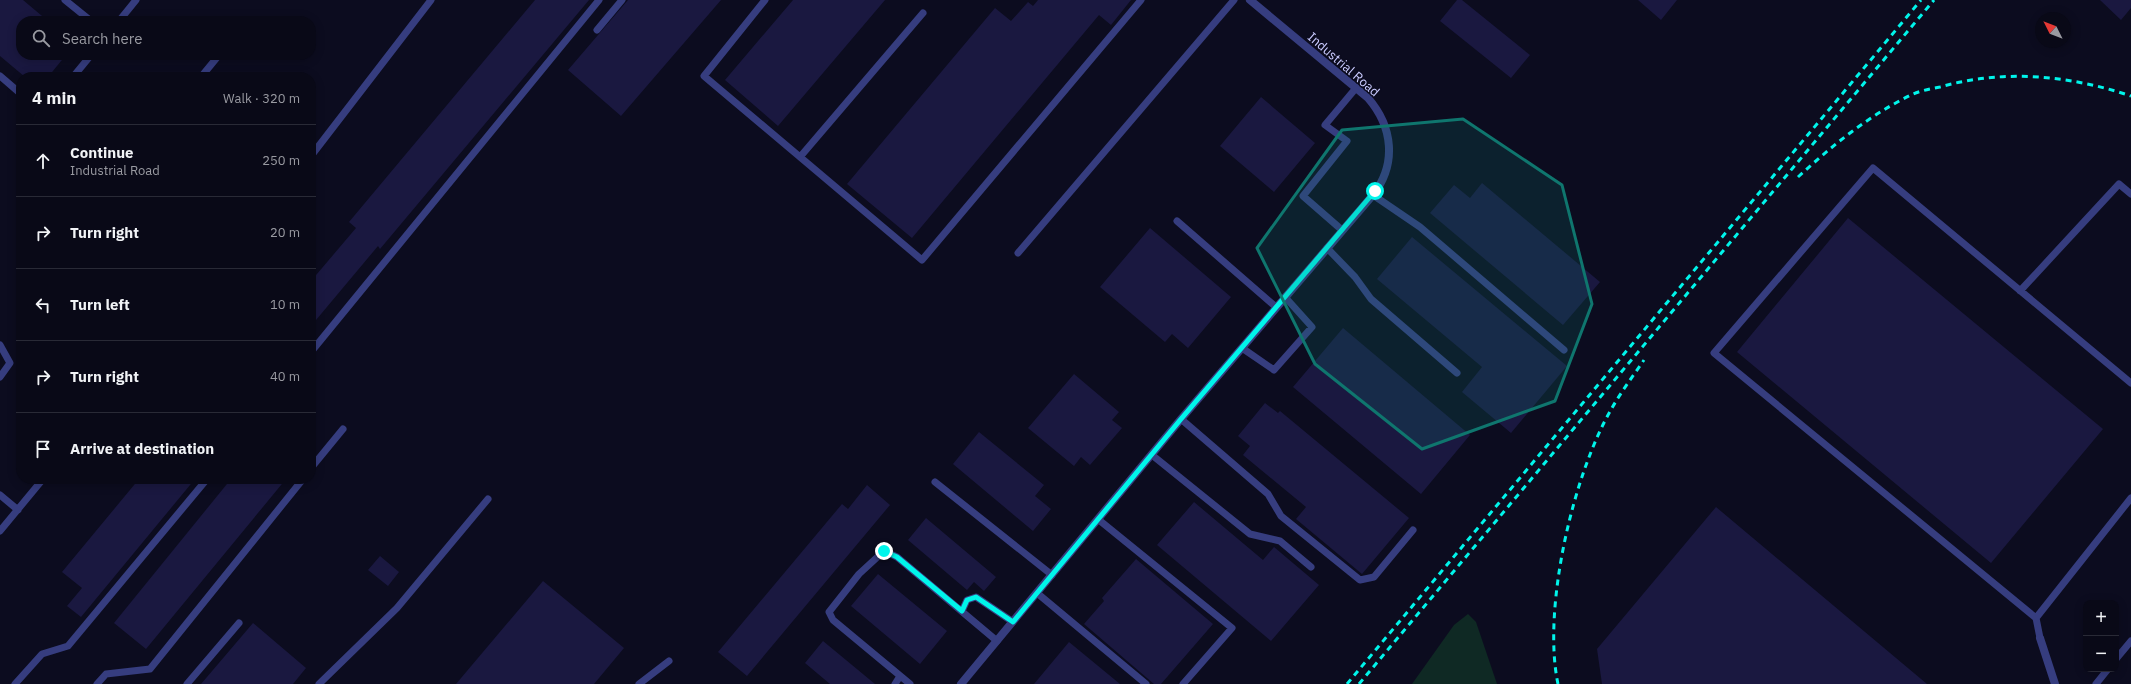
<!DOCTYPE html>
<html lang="en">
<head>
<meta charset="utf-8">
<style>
	:root { --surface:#090917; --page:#171724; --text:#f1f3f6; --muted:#999aa1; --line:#292a36 }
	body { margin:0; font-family:"IBM Plex Sans",sans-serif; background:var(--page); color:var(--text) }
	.controls { position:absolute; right:12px; bottom:12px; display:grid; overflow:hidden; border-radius:8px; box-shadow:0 2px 10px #0003 }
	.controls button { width:36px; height:36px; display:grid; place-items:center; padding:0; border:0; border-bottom:1px solid var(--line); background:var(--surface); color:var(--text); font:20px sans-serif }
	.compass { position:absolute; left:2035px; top:12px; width:36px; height:36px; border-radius:50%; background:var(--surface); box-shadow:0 2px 10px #0003; rotate:312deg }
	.stop { position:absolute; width:12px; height:12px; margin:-9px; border:3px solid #00f5eb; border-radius:50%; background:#fff }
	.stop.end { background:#00f5eb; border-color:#fff; box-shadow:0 1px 4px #0008 }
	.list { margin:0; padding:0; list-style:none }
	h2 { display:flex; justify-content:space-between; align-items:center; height:52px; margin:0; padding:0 16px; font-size:17px }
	h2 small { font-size:13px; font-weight:400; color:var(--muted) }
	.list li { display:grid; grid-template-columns:26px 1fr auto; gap:12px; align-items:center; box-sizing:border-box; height:72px; padding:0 16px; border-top:1px solid var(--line) }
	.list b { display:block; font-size:15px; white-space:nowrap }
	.list p { margin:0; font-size:13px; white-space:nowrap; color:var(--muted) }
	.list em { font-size:13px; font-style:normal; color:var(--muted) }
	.icon { flex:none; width:22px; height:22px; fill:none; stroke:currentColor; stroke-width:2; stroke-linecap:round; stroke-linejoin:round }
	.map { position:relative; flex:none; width:2131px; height:684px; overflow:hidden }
	.search { position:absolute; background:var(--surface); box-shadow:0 2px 10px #0003; left:16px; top:16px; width:300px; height:44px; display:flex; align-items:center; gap:10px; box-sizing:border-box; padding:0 14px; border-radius:16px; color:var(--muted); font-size:15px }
	.panel { position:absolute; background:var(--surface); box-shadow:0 2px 10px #0003; left:16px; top:72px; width:300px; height:412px; border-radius:16px }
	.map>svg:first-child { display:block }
</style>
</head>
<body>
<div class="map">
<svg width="2131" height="684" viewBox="0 0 2131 684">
	<rect width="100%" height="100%" fill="#0c0c1f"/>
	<!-- green -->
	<path fill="#0f2924" d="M 1468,614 L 1476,622 L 1497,684 L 1412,684 L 1454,625 Z"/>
	<!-- building -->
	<path fill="#1a1840" d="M 0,0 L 23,0 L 48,21 L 21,21 L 21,55 L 66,55 L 48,77 L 25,77 L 0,56 Z
		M 535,0 L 589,0 L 380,249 L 378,246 L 311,326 L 311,281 L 356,228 L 349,222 Z
		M 628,0 L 721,0 L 621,116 L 568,70 Z
		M 793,0 L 885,0 L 778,126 L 725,80 Z
		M 1038,0 L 1131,0 L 1111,25 L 1099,15 L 912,238 L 847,184 L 995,8 L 1011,21 L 1028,2 L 1033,6 Z
		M 1457,0 L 1462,0 L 1530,55 L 1511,78 L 1440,21 Z
		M 1638,0 L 1677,0 L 1661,20 Z
		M 2100,0 L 2131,0 L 2131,8 L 2121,20 Z
		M 1261,97 L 1315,143 L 1274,192 L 1220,146 Z
		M 1482,183 L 1600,282 L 1563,325 L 1430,213 L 1454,185 L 1470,198 Z
		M 1848,218 L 2103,429 L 1991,563 L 1737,352 Z
		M 1150,228 L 1231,297 L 1188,348 L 1172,334 L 1165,342 L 1100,287 Z
		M 1412,237 L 1567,366 L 1511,433 L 1462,392 L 1482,367 L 1377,279 Z
		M 1343,328 L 1470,435 L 1421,494 L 1293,387 Z
		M 1074,374 L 1119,412 L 1112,420 L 1122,428 L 1090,465 L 1081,457 L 1074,466 L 1028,428 Z
		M 1265,403 L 1278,413 L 1280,411 L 1409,518 L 1362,574 L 1296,519 L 1306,507 L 1243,455 L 1250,446 L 1238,436 Z
		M 979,432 L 1044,485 L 1035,496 L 1051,509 L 1033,531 L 953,464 Z
		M 139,479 L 195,479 L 81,617 L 67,606 L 82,588 L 62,572 Z
		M 231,479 L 286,479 L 146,649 L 114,623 Z
		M 867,485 L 890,505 L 747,676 L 718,652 L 842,504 L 848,509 Z
		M 1194,502 L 1263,560 L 1274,547 L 1319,585 L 1271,641 L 1157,545 Z
		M 1716,507 L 1927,684 L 1602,684 L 1597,649 Z
		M 926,518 L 996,577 L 984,591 L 974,582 L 967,590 L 908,540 Z
		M 380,556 L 399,572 L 388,586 L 368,570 Z
		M 1136,559 L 1213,624 L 1161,684 L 1154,684 L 1084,624 L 1104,601 L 1102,598 Z
		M 878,574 L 947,631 L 920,664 L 851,606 Z
		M 543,581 L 624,648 L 594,684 L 456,684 Z
		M 253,623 L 306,668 L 293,684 L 201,684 Z
		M 823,641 L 875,684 L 830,684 L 805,663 Z
		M 1069,642 L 1120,684 L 1034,684 Z"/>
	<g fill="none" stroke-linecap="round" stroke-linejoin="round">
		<!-- lane -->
		<path stroke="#363d7f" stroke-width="7" d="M 65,0 L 91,21
			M 765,0 L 704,76 L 922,260 L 1141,0
			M 119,21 L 136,0
			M 597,30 L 622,0
			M 0,76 L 21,94
			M 73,77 L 91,55
			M 201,77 L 219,55
			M 311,156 L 431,0
			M 800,157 L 923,13
			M 1373,195 L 1420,227 L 1564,350
			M 1177,221 L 1276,307
			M 1342,230 L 1303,196 L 1347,141 L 1325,125 L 1356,88
			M 1327,248 L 1355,277 L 1371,299 L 1457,373
			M 1018,253 L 1234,0
			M 2020,291 L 2119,184 L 2131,194
			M 0,345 L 10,363 L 0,377
			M 1242,348 L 1274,370 L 1312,327 L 1285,297
			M 311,352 L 599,0
			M 1181,419 L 1268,494 L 1281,516 L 1360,580 L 1374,577 L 1413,530
			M 1152,455 L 1250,534 L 1280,541 L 1311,567
			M 311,468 L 343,429
			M 935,482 L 1052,575
			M 0,495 L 18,510
			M 1099,520 L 1232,628 L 1183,684
			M 0,531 L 43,479
			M 1037,593 L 1146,684
			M 962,611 L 967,600 L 976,597 L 1013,622
			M 2036,618 L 2131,498
			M 2040,638 L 2036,618 L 1714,353 L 1873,168 L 2131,383
			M 2116,659 L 2131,641
			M 15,684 L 42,654 L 68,646 L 207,479
			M 97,684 L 106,674 L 150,669 L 303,479
			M 187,684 L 239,623
			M 319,684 L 397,608 L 488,499
			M 639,684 L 669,661
			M 895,684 L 900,676
			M 910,684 L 833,620 L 829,612 L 859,574 L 884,551 L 897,557 L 997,641
			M 2096,684 L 2108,669"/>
		<!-- street -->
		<path stroke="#363d7f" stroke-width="8" d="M 2040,638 L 2055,684
			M 961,684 L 1181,419 L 1373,195 C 1397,164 1393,127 1368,98 L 1250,0"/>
		<!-- rail -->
		<path stroke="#00f5eb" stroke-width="3" stroke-dasharray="6 5" stroke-linecap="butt" d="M 1798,177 C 1833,145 1868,116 1911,95 C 1919,91 1930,89 1940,87 C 2003,69 2069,75 2131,96
			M 1347,684 L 1921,0
			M 1359,684 L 1934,0
			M 1558,684 C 1542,609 1573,474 1612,408 C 1621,392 1633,376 1644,360"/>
	</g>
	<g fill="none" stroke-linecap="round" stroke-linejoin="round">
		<!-- route -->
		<path stroke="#00f5eb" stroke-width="5" d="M 884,551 L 897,557 L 962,611 L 967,600 L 976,597 L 1013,622 L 1181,419 L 1375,191"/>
	</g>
	<!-- marked area -->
	<path fill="#0f766e" fill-opacity="0.2" stroke="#0f766e" stroke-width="3" stroke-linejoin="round" d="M 1463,119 L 1562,185 L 1592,304 L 1555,401 L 1422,449 L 1315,364 L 1257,248 L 1342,130 Z"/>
	<g text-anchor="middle" stroke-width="3" stroke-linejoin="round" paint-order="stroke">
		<!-- street labels -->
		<g font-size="13" fill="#cacbff" stroke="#0c0c1f">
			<text transform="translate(1344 64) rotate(41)" y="5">Industrial Road</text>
		</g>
	</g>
</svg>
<div class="controls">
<button>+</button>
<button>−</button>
</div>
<svg class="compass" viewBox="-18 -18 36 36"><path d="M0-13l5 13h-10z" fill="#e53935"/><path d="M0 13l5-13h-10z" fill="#999aa1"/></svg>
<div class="stop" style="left:1375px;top:191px"></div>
<div class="stop end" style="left:884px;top:551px"></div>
<div class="search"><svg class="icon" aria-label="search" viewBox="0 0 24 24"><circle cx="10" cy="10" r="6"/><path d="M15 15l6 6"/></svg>Search here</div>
<section class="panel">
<h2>4 min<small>Walk · 320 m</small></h2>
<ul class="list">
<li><svg class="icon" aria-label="ahead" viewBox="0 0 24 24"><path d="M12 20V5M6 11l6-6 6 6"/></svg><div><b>Continue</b><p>Industrial Road</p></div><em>250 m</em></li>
<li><svg class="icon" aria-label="right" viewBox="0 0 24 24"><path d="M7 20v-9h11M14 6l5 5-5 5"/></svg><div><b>Turn right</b></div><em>20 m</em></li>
<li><svg class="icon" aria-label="left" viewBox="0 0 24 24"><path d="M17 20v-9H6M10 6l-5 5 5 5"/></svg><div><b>Turn left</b></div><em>10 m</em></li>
<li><svg class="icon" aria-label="right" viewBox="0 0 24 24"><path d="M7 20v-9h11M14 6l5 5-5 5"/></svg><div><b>Turn right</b></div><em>40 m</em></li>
<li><svg class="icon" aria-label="arrive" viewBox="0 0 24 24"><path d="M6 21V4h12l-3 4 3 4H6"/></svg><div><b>Arrive at destination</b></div></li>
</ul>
</section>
</div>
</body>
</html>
